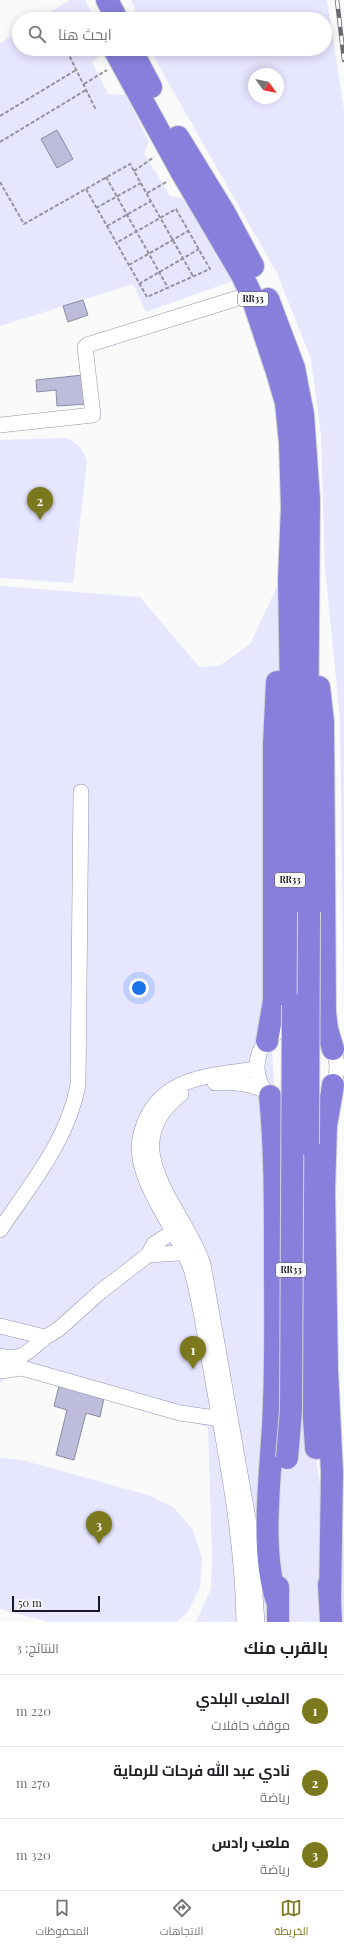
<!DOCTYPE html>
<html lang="ar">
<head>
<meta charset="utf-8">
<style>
	:root { --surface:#fff; --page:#f6f6f6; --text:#202124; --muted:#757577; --line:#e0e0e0; --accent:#7c781d }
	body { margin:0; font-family:"Playfair Display",Cairo,serif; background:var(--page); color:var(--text); direction:rtl }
	.compass { position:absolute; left:248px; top:68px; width:36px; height:36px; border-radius:50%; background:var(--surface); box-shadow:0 2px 10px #0003; rotate:123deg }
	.scale { position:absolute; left:12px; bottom:10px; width:88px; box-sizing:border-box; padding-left:4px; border:2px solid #1a1a25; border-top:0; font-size:11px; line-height:14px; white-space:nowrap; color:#1a1a25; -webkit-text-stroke:3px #fafafa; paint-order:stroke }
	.you { position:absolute; left:139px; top:988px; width:14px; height:14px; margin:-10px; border:3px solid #fff; border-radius:50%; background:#1a73e8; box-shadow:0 0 0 6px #1a73e833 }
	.badge { display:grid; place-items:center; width:26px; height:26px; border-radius:50%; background:var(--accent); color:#fff; font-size:13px; font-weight:700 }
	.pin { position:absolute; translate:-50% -33px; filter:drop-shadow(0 1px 2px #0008) }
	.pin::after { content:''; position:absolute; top:21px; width:14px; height:12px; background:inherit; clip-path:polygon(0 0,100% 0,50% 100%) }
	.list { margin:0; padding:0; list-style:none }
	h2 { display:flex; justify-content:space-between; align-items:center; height:52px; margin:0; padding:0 16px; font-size:17px }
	h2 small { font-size:13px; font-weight:400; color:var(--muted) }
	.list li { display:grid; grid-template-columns:26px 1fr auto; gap:12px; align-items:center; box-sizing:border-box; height:72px; padding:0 16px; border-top:1px solid var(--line) }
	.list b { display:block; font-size:15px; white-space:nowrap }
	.list p { margin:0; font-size:13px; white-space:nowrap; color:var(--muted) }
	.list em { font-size:13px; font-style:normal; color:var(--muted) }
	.icon { flex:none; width:22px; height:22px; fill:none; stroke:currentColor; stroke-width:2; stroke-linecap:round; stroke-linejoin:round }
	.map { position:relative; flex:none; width:344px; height:1622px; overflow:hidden; direction:ltr }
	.search { position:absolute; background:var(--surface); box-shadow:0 2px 10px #0003; left:12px; right:12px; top:12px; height:44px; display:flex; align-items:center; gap:10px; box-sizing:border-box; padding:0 14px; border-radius:22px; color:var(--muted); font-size:15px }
	.sheet { height:268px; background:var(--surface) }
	nav { display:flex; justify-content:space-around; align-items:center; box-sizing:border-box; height:56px; border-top:1px solid var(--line); background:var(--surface); font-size:11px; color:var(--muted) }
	nav a { display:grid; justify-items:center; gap:2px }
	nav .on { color:var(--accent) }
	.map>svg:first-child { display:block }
</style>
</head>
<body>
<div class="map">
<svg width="344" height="1622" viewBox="0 0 344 1622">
	<rect width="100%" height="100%" fill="#fafafa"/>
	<!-- green -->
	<path fill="#e7e6ff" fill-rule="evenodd" d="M 70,0 L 85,0 L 94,19 L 39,19 Z
		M 131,0 L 327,0 L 344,110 L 344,1012 L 340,719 L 325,567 L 321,435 L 311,359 L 277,273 L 156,61 L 151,49 L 325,49 L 325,19 L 139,19 ZM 254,74 L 278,74 L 278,98 L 254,98 Z
		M 19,31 L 19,49 L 107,49 L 92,62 L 108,94 L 126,95 L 149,142 L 144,153 L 170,196 L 190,200 L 238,279 L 146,312 L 133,284 L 0,326 L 0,43 Z
		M 66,438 C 78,442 83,450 87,461 L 73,583 L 0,578 L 0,440 Z
		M 285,570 L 276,720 L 272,1050 L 279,1184 L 325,1523 L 342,1547 L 344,1531 L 344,1622 L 196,1622 L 211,1589 L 212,1555 L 208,1427 L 15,1372 L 0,1383 L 0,586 L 140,597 L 199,667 L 219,666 L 250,644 Z
		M 0,1458 L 22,1460 L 148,1495 L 174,1508 L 193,1530 L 202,1558 L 200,1587 L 187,1613 L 176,1622 L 48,1622 L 0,1609 Z"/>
	<!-- building -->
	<path fill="#bdbddb" stroke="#8b8ba7" d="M 57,130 L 73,159 L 57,168 L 41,139 Z
		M 83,300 L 88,315 L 68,322 L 63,306 Z
		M 83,375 L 86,404 L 57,406 L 56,390 L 37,392 L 36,380 Z
		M 59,1386 L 104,1398 L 100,1417 L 86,1413 L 74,1460 L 56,1455 L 67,1410 L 54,1406 Z"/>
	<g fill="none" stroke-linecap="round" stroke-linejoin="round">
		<defs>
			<path id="minor" d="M 0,425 L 93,415 L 85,347 L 87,345 L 251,294
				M257 1067a40 40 0 1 1 80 0a40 40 0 1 1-80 0Z
				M 215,1083 C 228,1081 254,1084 265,1091
				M 181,1094 C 112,1147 184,1207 203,1264 L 250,1530 L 257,1622
				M 0,1230 C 30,1185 68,1140 78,1085 L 81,792
				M 148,1255 L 193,1252
				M 0,1326 L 45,1337
				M 0,1356 C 22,1362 29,1351 44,1338 C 49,1335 55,1332 60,1328 L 100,1292 L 148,1255 L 154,1244 L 168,1235 L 184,1230
				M 0,1371 L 22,1368 L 180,1413 L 229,1420
				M 244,1622 C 243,1543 228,1464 214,1387 C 207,1349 202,1309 192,1272 C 180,1230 129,1178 141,1134 C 156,1076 208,1076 256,1069 L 257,1067"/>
			<path id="highway" d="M 107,0 L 117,19
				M 114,49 L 182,173 L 242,275 L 251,294 L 277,372 L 286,403 L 290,443 L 292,507 L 289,580 L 292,755 L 290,867 L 293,1005
				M 131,49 L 151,87
				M 178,137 L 224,212 L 253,266
				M 268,299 L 294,368 L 298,389 L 303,414 L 309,500 L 307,755 L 309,912
				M 319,687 L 323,722 L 325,1012 L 327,1029 L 333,1049
				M 267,1041 L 274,1001 L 274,744 L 277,682
				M 270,1096 C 275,1149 275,1201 275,1254 C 275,1303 276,1353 274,1402 C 273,1462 258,1545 277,1601
				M 308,1144 L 310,1358 L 316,1448
				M 329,1584 L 331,1622
				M 278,1587 L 278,1622
				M 330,1599 L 332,1473 L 327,1369 L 324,1192 L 326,1126 L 333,1085"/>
		</defs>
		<!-- minor casing -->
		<use href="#minor" stroke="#9493b0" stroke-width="16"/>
		<!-- highway casing -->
		<use href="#highway" stroke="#d6d6d8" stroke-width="24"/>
		<!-- path -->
		<path stroke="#949499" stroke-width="2" stroke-dasharray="4 2" stroke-linecap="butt" d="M 75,49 L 68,53 L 96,110
			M 84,84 L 107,70
			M 0,116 L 76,70
			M 0,142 L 86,90
			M 134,171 L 154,157
			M 106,177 L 168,288
			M 0,182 L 24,224 L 130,164 L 193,276
			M 86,189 L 147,297 L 210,269 L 176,209 L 116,243
			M 147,193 L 168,181
			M 96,208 L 141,183
			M 107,226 L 151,201
			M 129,265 L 188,231
			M 139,284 L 199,249"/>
		<!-- minor -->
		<use href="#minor" stroke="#fff" stroke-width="15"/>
		<!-- highway -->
		<use href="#highway" stroke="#887fdc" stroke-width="22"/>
		<defs>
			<path id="rail" d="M 337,0 L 344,60"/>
		</defs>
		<!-- rail casing -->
		<use href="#rail" stroke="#696970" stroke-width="4.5"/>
		<!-- rail -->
		<use href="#rail" stroke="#fafafa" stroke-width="3" stroke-dasharray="9" stroke-linecap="butt"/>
		<defs>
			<path id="highway-bridge" d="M 308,1144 L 309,912
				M 287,1458 L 291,1410 L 293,1005"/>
		</defs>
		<!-- highway-bridge casing -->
		<use href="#highway-bridge" stroke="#d6d6d8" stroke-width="24" stroke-linecap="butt"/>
		<!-- highway-bridge -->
		<use href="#highway-bridge" stroke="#887fdc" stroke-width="22"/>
	</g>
	<g text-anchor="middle" stroke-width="3" stroke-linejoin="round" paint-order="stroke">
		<!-- shield labels -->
		<g fill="#fafafa" stroke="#5d5d65" stroke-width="1">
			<rect x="238" y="292" width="30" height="14" rx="3"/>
			<rect x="275" y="873" width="30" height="14" rx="3"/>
			<rect x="276" y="1263" width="30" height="14" rx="3"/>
		</g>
		<g font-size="9" font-weight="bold" fill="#1a1a25">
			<text x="253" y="302">RR33</text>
			<text x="290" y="883">RR33</text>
			<text x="291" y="1273">RR33</text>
		</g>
	</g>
</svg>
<svg class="compass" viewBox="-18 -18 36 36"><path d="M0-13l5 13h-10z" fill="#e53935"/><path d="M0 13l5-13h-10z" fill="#757577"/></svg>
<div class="scale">50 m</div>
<div class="you"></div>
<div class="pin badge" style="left:193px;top:1369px">1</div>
<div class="pin badge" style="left:40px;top:520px">2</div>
<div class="pin badge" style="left:99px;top:1544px">3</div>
<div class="search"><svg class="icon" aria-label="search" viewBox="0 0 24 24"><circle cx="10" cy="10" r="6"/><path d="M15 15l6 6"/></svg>ابحث هنا</div>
</div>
<section class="sheet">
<h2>بالقرب منك<small>النتائج: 3</small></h2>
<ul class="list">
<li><span class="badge">1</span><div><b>الملعب البلدي</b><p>موقف حافلات</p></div><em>220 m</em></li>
<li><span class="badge">2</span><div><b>نادي عبد الله فرحات للرماية</b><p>رياضة</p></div><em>270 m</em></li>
<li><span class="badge">3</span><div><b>ملعب رادس</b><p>رياضة</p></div><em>320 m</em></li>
</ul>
</section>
<nav>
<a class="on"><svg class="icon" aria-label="map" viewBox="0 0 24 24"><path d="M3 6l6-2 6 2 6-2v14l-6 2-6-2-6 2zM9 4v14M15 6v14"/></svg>الخريطة</a>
<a><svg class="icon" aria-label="directions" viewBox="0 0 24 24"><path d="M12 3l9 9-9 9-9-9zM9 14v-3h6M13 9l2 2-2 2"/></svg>الاتجاهات</a>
<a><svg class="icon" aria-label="saved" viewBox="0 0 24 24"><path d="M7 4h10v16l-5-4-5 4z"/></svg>المحفوظات</a>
</nav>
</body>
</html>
